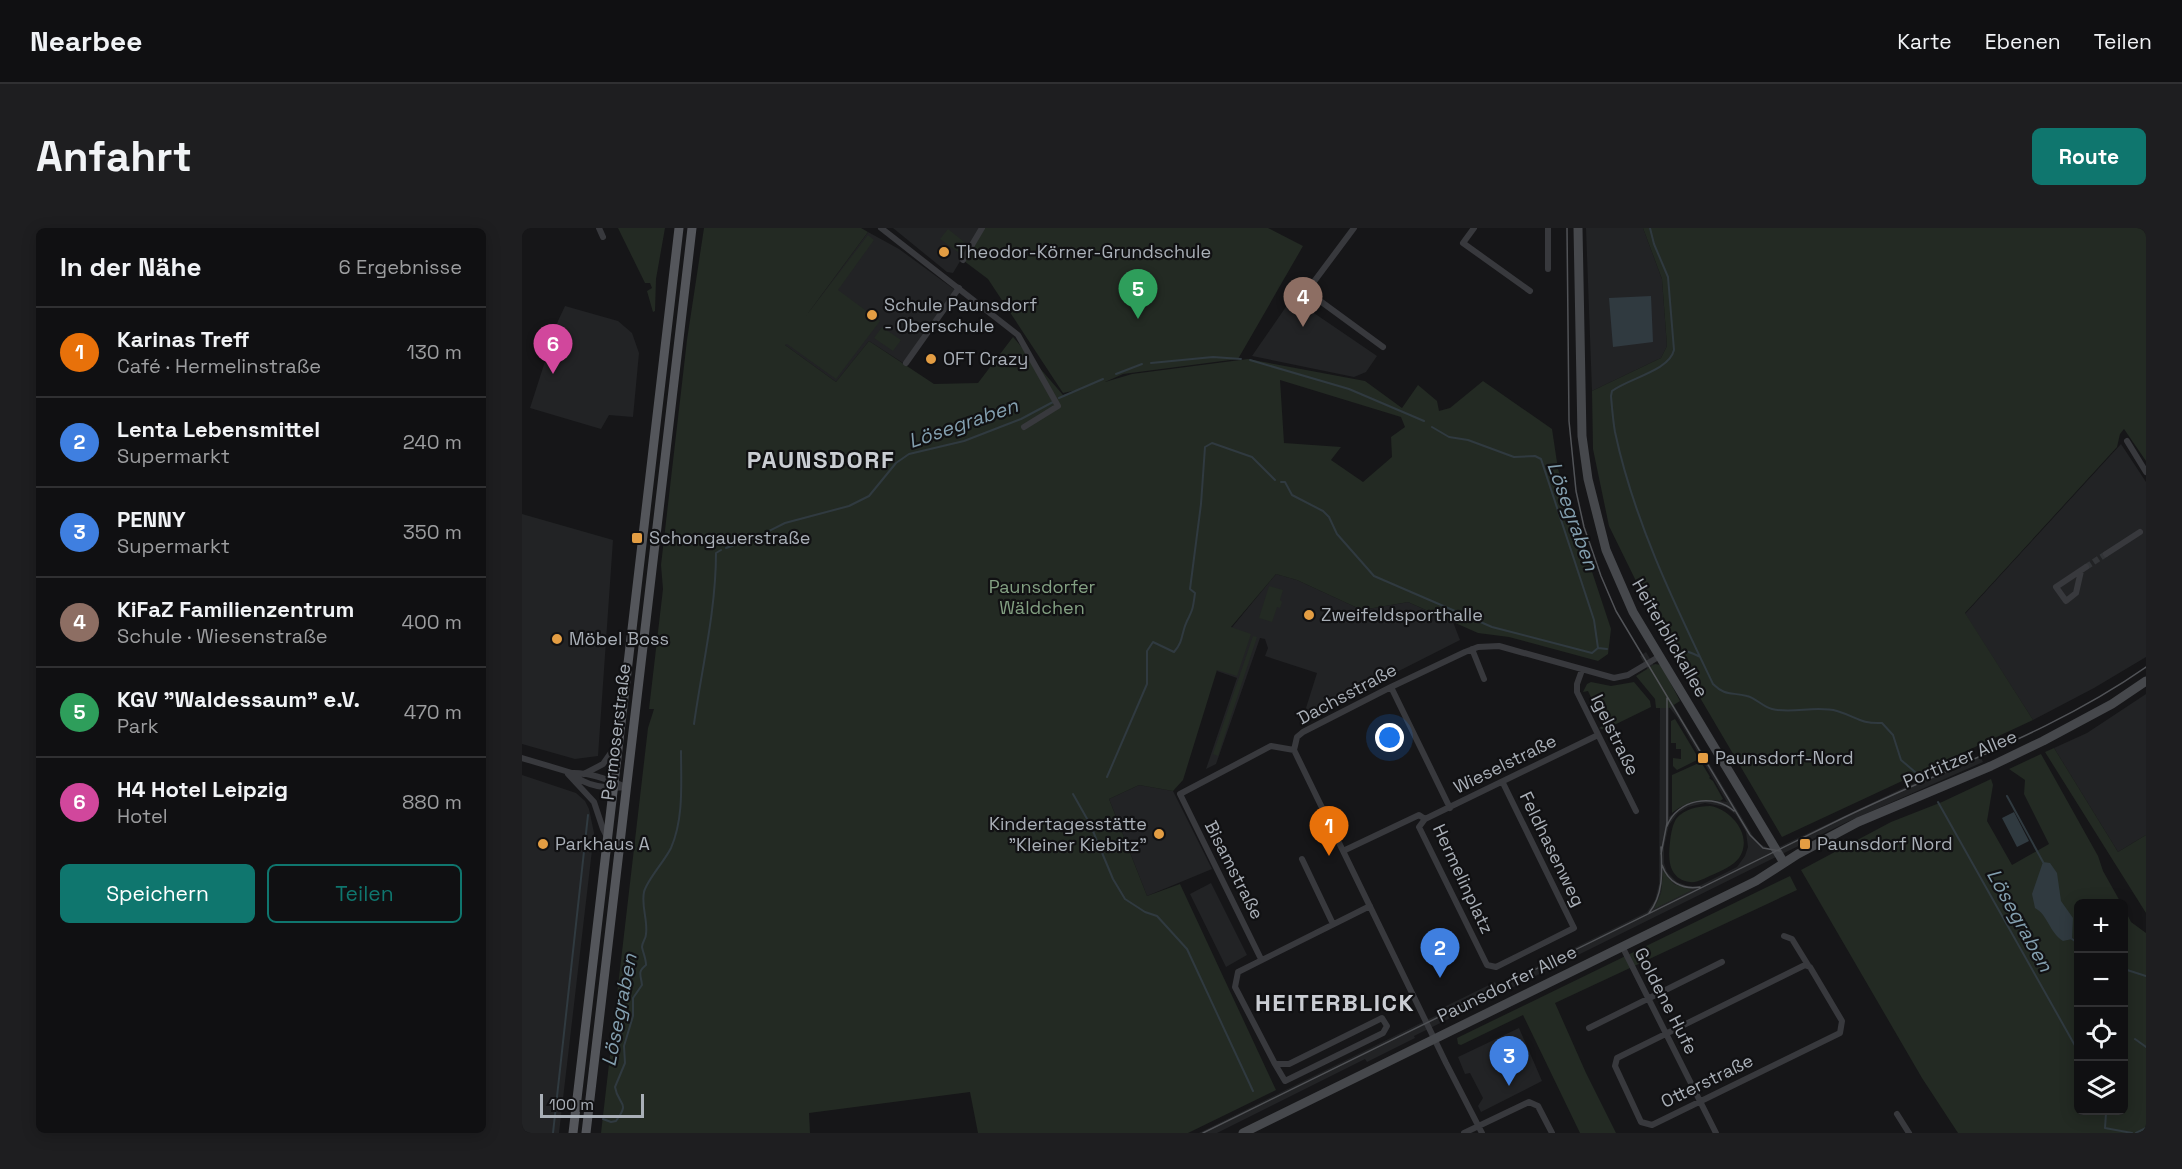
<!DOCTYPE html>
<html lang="de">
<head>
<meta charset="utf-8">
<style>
	:root { --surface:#101012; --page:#1e1e20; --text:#f1f3f6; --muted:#9c9d9f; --line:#303032; --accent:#0f766e }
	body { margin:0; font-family:"Space Grotesk",sans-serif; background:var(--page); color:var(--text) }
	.controls { position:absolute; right:18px; bottom:18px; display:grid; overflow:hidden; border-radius:9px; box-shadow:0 3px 15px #0003 }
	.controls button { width:54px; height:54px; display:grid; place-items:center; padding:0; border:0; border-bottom:2px solid var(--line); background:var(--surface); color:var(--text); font:30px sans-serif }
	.scale { position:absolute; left:18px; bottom:15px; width:104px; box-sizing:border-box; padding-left:6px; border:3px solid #a9afb7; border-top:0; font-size:16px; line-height:21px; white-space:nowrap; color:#a9afb7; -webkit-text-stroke:4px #111113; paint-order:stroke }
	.you { position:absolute; left:868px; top:510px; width:21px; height:21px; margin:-15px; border:4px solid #fff; border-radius:50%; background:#1a73e8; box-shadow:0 0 0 9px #1a73e833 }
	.badge { display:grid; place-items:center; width:39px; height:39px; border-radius:50%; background:var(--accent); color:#fff; font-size:20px; font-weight:700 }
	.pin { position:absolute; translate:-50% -50px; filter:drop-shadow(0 2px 3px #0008) }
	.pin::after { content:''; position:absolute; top:32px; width:21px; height:18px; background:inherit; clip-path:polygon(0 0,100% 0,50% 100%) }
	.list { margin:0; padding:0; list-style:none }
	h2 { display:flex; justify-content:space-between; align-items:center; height:78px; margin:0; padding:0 24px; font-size:26px }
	h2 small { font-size:20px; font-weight:400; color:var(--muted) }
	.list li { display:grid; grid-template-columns:39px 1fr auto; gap:18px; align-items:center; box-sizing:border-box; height:90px; padding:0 24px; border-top:2px solid var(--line) }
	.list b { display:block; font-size:22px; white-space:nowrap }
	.list p { margin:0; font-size:20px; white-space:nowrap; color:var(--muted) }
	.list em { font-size:20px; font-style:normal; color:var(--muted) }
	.actions { display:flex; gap:12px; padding:18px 24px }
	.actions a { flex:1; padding:14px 0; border:2px solid var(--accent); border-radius:9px; text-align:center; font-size:21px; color:var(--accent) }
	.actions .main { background:var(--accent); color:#fff }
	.icon { flex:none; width:33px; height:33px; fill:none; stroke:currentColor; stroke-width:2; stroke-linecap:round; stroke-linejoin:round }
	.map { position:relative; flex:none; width:1624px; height:905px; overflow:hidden; border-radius:9px }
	header { display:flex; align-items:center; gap:36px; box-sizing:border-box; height:84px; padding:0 30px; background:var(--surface); border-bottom:2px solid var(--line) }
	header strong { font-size:28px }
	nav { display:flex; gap:33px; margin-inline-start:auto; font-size:21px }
	.intro { display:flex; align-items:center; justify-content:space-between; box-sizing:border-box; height:144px; padding:0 36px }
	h1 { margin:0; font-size:42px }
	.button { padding:15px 27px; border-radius:9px; background:var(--accent); color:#fff; font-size:21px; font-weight:700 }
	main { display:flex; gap:36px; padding:0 36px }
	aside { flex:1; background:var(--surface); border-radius:9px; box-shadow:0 3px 15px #0003 }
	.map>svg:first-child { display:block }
</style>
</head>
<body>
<header>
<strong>Nearbee</strong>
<nav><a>Karte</a><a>Ebenen</a><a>Teilen</a></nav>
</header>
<div class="intro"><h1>Anfahrt</h1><a class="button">Route</a></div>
<main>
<aside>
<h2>In der Nähe<small>6 Ergebnisse</small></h2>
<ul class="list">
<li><span class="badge" style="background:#e8710a">1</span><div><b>Karinas Treff</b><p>Café · Hermelinstraße</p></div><em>130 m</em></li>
<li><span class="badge" style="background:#3f7fe0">2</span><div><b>Lenta Lebensmittel</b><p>Supermarkt</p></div><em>240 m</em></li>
<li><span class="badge" style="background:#3f7fe0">3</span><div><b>PENNY</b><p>Supermarkt</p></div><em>350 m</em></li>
<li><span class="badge" style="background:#8d6e63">4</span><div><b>KiFaZ Familienzentrum</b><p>Schule · Wiesenstraße</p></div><em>400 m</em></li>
<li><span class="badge" style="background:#2e9e5b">5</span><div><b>KGV &quot;Waldessaum&quot; e.V.</b><p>Park</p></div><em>470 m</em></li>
<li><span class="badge" style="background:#d1479c">6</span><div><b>H4 Hotel Leipzig</b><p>Hotel</p></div><em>880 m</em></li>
</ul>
<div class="actions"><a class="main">Speichern</a><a>Teilen</a></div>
</aside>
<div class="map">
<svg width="1624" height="905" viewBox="0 0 1624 905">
	<rect width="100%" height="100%" fill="#161618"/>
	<!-- built -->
	<path fill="#222325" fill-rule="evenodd" d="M 371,0 L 458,0 L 431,45 L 425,44 Z
		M 1064,0 L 1121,0 L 1140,51 L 1145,118 L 1139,130 L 1070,163 Z
		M 346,4 L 377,21 L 433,62 L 381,135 L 347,113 L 314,154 L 263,117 Z
		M 770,70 L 855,128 L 844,144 L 832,149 L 730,128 Z
		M 43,78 L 96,93 L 110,105 L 117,125 L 111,189 L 87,187 L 79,201 L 8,180 L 36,93 Z
		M 1599,216 L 1624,254 L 1624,429 L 1572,460 L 1511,492 L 1443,386 Z
		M 0,286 L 91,312 L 76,528 L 53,531 L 0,516 Z
		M 754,346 L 775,352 L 840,382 L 886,374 L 931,394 L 938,412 L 788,488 L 784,480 L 795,445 L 743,428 L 746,420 L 743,411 L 738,410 L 694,536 L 684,541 L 715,450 L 695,443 L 707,403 Z
		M 1124,424 L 1145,459 L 1147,469 L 1231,608 L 1238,616 L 1246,620 L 1253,621 L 1383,559 L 1458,528 L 1461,534 L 1325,594 L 892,808 L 893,810 L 845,834 L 843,831 L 695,905 L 677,905 L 919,785 L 918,781 L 973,754 L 975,758 L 1125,684 L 1133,672 L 1137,656 L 1138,475 L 1126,442 L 1118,428 ZM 1147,479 L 1155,489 L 1205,574 L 1184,571 L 1170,573 L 1160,578 L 1147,589 ZM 1183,575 L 1204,579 L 1214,587 L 1224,604 L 1226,619 L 1223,628 L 1215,639 L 1177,658 L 1166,658 L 1155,654 L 1145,644 L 1142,635 L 1142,619 L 1147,597 L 1156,585 L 1166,579 ZM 1141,644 L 1152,656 L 1169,662 L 1133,680 L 1139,665 Z
		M 1624,466 L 1624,607 L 1596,624 L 1532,520 L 1565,505 Z
		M 0,547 L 54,565 L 63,573 L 67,581 L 72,605 L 37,905 L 0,905 Z
		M 617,557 L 651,563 L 690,641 L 625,668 L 587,571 Z
		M 689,655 L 725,727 L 704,739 L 668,666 Z
		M 997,800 L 1020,853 L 959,884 L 956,878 L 961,870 L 948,845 L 943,846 L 936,829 Z"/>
	<!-- green -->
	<path fill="#232a23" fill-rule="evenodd" d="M 96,0 L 143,0 L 134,51 L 133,83 L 131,84 L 125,63 L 130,60 L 128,55 L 123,55 Z
		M 182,0 L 339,0 L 346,4 L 284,88 L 346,7 L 352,12 L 316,62 L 358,93 L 314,151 L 265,116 L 263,117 L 314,154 L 347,113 L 412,156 L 456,155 L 491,109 L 541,167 L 560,161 L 541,165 L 466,51 L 442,33 L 460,0 L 746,0 L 781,18 L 716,131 L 601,146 L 583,154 L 610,146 L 726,131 L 843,153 L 880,180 L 896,157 L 915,173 L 917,183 L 928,180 L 961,153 L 1030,201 L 1036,241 L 1089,401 L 1086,426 L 1076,433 L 987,409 L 956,405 L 886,374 L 840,382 L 775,352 L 754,346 L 709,399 L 729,406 L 715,448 L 695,442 L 661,552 L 651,563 L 617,557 L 587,571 L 625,668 L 658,656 L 754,862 L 666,905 L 456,905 L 448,864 L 287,885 L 288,905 L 79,905 L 126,500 L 132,481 L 127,481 L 141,361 L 139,337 L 165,112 ZM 758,152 L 879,189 L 883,199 L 869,209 L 870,229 L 841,254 L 809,232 L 819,219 L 762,215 Z
		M 1121,0 L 1624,0 L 1624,233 L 1602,201 L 1598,206 L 1595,219 L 1443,385 L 1511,492 L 1260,609 L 1137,400 L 1087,298 L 1071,221 L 1070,163 L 1139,130 L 1145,118 L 1140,51 Z
		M 426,1 L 446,17 L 440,27 L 418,11 Z
		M 360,99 L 379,112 L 371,123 L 352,110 Z
		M 747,358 L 761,362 L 758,372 L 760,374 L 758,380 L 755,379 L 750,394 L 737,390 Z
		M 731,408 L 735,409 L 696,528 L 691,526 Z
		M 1133,436 L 1139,437 L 1158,473 L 1147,480 L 1134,480 L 1133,471 L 1114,448 Z
		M 1069,454 L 1089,458 L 1112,454 L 1128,473 L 1129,479 L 1084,501 L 1079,501 L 1077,500 L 1082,497 L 1066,463 L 1061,464 L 1065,456 Z
		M 1153,491 L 1177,531 L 1155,542 L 1151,538 L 1151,530 L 1159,531 L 1159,521 L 1154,521 L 1154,515 L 1149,515 L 1149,493 Z
		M 1532,520 L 1596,624 L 1624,607 L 1624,685 L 1523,524 Z
		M 1519,526 L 1576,628 L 1581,643 L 1599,675 L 1556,676 L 1556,882 L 1602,882 L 1602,680 L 1609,694 L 1624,705 L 1624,905 L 1436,905 L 1400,850 L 1279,642 L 1369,594 L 1420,574 L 1469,551 L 1471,557 L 1465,593 L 1490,637 L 1527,616 L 1502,566 L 1503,552 L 1487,541 Z
		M 1179,534 L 1188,549 L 1187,550 L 1191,553 L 1201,571 L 1198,573 C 1180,570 1164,573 1150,585 L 1150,547 Z
		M 1188,578 C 1209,581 1232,608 1217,630 C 1211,638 1199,643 1190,647 C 1183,650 1175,655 1168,654 C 1146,651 1146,630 1148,614 C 1149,606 1150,598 1154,591 C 1162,581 1176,578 1188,578 Z
		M 1141,643 L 1152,656 L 1170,662 L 1132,681 L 1139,665 Z
		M 1268,648 L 1275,662 L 1033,775 L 1064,845 L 1094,905 L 1058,905 L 1001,787 L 939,817 L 936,816 L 935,810 Z"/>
	<!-- water -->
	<path fill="#303a40" d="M 1129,68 L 1131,114 L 1091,119 L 1087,70 Z
		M 1492,584 L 1507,613 L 1495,619 L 1480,590 Z
		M 1521,634 L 1528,635 L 1535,645 L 1539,673 L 1551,690 L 1550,711 L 1541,713 C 1527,704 1526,687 1513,680 L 1510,666 Z"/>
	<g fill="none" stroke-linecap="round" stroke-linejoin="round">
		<!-- stream -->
		<path stroke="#303a40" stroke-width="2" d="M 1128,0 L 1132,16 L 1146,49 L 1152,122 C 1147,143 1107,150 1090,163 L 1089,168 C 1090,180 1091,193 1093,204 C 1112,293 1152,375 1191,456 C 1203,468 1209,464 1225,468 C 1234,470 1241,479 1250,481 C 1271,486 1294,477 1315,483 C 1335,489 1338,496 1360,495 L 1371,507 L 1379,532 L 1399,549
			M 728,132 L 827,161 L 902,193
			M 629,135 L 691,129 L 719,131
			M 594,146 L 620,136
			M 537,170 L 581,151
			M 910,199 L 927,209 L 946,212 L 992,229 L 1013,228 L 1019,231 L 1072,392 L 1076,420 L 1085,421
			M 759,254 L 763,254 L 770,267 L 801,283 L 807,289 L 815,306 L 852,348 L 970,399 L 1070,425 L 1076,420
			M 204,320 L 233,310 L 263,295 L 327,278 L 347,268 L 374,235 L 387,226 L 442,213 L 499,191 L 531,174
			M 1152,423 C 1163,422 1169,424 1178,429
			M 1155,426 L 1162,424
			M 172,496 C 180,439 194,382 194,325 L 199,322
			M 585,549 L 625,456 L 625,423 L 631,414 L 652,424 C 662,413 659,405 665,393 C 671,381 671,380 673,365 L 668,361 L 679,276 L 683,219 L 690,215 L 730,229 L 753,252
			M 551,566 L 568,596 L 591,651 L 603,671 L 623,684 L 635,688 L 665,721 L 731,863
			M 1485,568 L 1521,634
			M 1416,574 L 1556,823
			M 1550,711 L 1556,715
			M 1602,741 L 1624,748
			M 1602,794 L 1602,795
			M 1613,811 L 1624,819
			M 1581,882 L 1584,885 L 1583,900 L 1610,905
			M 81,891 L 89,894 L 94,893 C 109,873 96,878 93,859 L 103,835 L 102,818 L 111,788 L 111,770 L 120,757 C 119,747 115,744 124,737 C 124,730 121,725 120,719 C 120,714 124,711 124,706 C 126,692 119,678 122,664 C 125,652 142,634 149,620 C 162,590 159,555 159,523
			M 31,905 L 66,587
			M 1614,905 L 1624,900"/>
		<!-- street-tunnel -->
		<path stroke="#333538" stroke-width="6" stroke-dasharray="6 3" stroke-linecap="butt" d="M 1564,339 L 1584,326"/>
		<!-- street -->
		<path stroke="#38393d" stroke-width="6" d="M 77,0 L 81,9
			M 359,0 L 496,107 L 536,178 L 502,199
			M 832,0 L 788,59 L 790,67 L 861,119
			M 952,0 L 941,15 L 1008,63
			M 1026,0 L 1026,41
			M 441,32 L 460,0
			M 384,135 L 437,60
			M 1605,213 L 1624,244
			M 1584,326 L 1618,304
			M 1559,343 L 1554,365 L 1544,373 L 1534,359 L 1564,339
			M 950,421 L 962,451
			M 1060,442 L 1055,456 L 1055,464 L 1114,583
			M 869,459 L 928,580
			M 772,522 L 924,835 L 960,905
			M 772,522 L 775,509 L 781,504 L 869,459 L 943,424 L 956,419 L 977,418 L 1092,450 L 1106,447 L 1138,428
			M 0,530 L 50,545 C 63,559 87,561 104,559
			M 50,545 C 68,544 88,552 104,559
			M 46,546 L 72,574 L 81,601 L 85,609
			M 62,546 L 81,536 L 95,516
			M 981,555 L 1052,700 L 974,739 L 965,737 L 897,599 L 903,591 L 1076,507
			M 821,623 L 897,587 L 903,591
			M 780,631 L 811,696
			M 1262,708 L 1270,711 L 1286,737
			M 1100,718 L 1194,905
			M 739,731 L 658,566 L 749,518 L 772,522
			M 1283,737 L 1288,739 L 1320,793 L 1318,805 L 1130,897 L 1119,894 L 1093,838 L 1095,830 Z
			M 1067,800 L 1200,734
			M 753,836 L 763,853 L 861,805 L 865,798 L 860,790 L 767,836 L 753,836 L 713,759 L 716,744 L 848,678
			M 1375,886 L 1387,905
			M 942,905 L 1007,874 L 1016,878 L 1030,905"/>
		<!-- secondary -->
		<path stroke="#46484c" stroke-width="9" d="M 1056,0 L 1060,208 L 1066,251 L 1084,322 L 1111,384 L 1262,635
			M 721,905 L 1234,653 L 1276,626 L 1336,594 L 1469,538 L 1521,513 L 1590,476 L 1624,453"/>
		<!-- primary -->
		<path stroke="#54565b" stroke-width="9" d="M 51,905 L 157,0
			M 64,905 L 170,0"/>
		<!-- tram -->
		<path stroke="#515357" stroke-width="1.5" d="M 1045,0 L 1047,193 L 1054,263 L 1062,299 L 1079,348 L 1094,383 L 1228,607 L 1241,620 L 1258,623
			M 1145,598 C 1155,571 1192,565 1212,583
			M 1139,626 L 1145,595 L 1145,470
			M 1140,637 C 1146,654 1160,662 1178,659
			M 1127,685 C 1142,666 1140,642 1139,619
			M 681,905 L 1323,589 C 1424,540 1531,504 1624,439"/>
	</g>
	<!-- markers -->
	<g fill="#e39d43" stroke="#111113" stroke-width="2">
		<circle cx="422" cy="24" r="6"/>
		<circle cx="350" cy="87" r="6"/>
		<circle cx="409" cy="131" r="6"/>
		<rect x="109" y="304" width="12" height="12" rx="3"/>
		<circle cx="787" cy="387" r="6"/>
		<circle cx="35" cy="411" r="6"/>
		<rect x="1175" y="524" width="12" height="12" rx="3"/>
		<circle cx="637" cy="606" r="6"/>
		<circle cx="21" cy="616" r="6"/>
		<rect x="1277" y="610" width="12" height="12" rx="3"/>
	</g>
	<g text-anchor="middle" stroke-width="4.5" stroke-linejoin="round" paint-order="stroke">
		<!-- poi labels -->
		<g font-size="18" fill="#a9afb7" stroke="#111113" text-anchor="start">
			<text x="434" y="30">Theodor-Körner-Grundschule</text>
			<text x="362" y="83">Schule Paunsdorf<tspan x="362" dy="21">- Oberschule</tspan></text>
			<text x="421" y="137">OFT Crazy</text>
			<text x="127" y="316">Schongauerstraße</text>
			<text x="799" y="393">Zweifeldsporthalle</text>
			<text x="47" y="417">Möbel Boss</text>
			<text x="1193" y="536">Paunsdorf-Nord</text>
			<text x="625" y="602" text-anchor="end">Kindertagesstätte<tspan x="625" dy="21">"Kleiner Kiebitz"</tspan></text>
			<text x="33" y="622">Parkhaus A</text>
			<text x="1295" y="622">Paunsdorf Nord</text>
		</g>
		<!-- park labels -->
		<g font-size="18" fill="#83a082" stroke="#111113">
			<text x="520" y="365">Paunsdorfer<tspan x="520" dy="21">Wäldchen</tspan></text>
		</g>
		<!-- street labels -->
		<g font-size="18" fill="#a9afb7" stroke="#111113">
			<text transform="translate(1148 410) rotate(60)" y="6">Heiterblickallee</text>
			<text transform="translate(825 466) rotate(-28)" y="6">Dachsstraße</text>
			<text transform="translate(94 504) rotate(-83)" y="6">Permoserstraße</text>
			<text transform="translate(1093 507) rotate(64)" y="6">Igelstraße</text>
			<text transform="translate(1438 531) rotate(-23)" y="6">Portitzer Allee</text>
			<text transform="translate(983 536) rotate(-26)" y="6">Wieselstraße</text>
			<text transform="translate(1030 621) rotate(64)" y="6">Feldhasenweg</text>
			<text transform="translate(712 642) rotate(63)" y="6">Bisamstraße</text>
			<text transform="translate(941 651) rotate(65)" y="6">Hermelinplatz</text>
			<text transform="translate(985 756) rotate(-26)" y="6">Paunsdorfer Allee</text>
			<text transform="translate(1144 773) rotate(63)" y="6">Goldene Hufe</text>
			<text transform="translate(1185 853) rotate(-26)" y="6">Otterstraße</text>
		</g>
		<!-- water labels -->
		<g font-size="20" font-style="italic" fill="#839faf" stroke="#111113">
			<text transform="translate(441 195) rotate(-19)" y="7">Lösegraben</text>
			<text transform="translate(1051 288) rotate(70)" y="7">Lösegraben</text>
			<text transform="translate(1498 692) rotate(61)" y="7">Lösegraben</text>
			<text transform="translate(97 782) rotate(-79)" y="7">Lösegraben</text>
		</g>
		<!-- district labels -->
		<g font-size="24" font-weight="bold" letter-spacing="1.5" fill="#cacdd3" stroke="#111113">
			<text x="299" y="240">PAUNSDORF</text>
			<text x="813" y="783">HEITERBLICK</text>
		</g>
	</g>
</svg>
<div class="controls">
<button>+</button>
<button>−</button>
<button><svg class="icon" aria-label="locate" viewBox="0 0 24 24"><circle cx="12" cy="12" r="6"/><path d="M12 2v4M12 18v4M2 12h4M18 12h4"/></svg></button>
<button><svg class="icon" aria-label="layers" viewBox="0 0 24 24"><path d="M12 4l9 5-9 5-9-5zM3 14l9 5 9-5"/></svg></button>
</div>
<div class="scale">100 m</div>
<div class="you"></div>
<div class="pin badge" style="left:807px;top:628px;background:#e8710a">1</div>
<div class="pin badge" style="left:918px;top:750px;background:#3f7fe0">2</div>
<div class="pin badge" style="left:987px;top:858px;background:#3f7fe0">3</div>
<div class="pin badge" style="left:781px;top:99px;background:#8d6e63">4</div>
<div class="pin badge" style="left:616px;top:91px;background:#2e9e5b">5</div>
<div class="pin badge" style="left:31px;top:146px;background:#d1479c">6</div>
</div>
</main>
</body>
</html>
